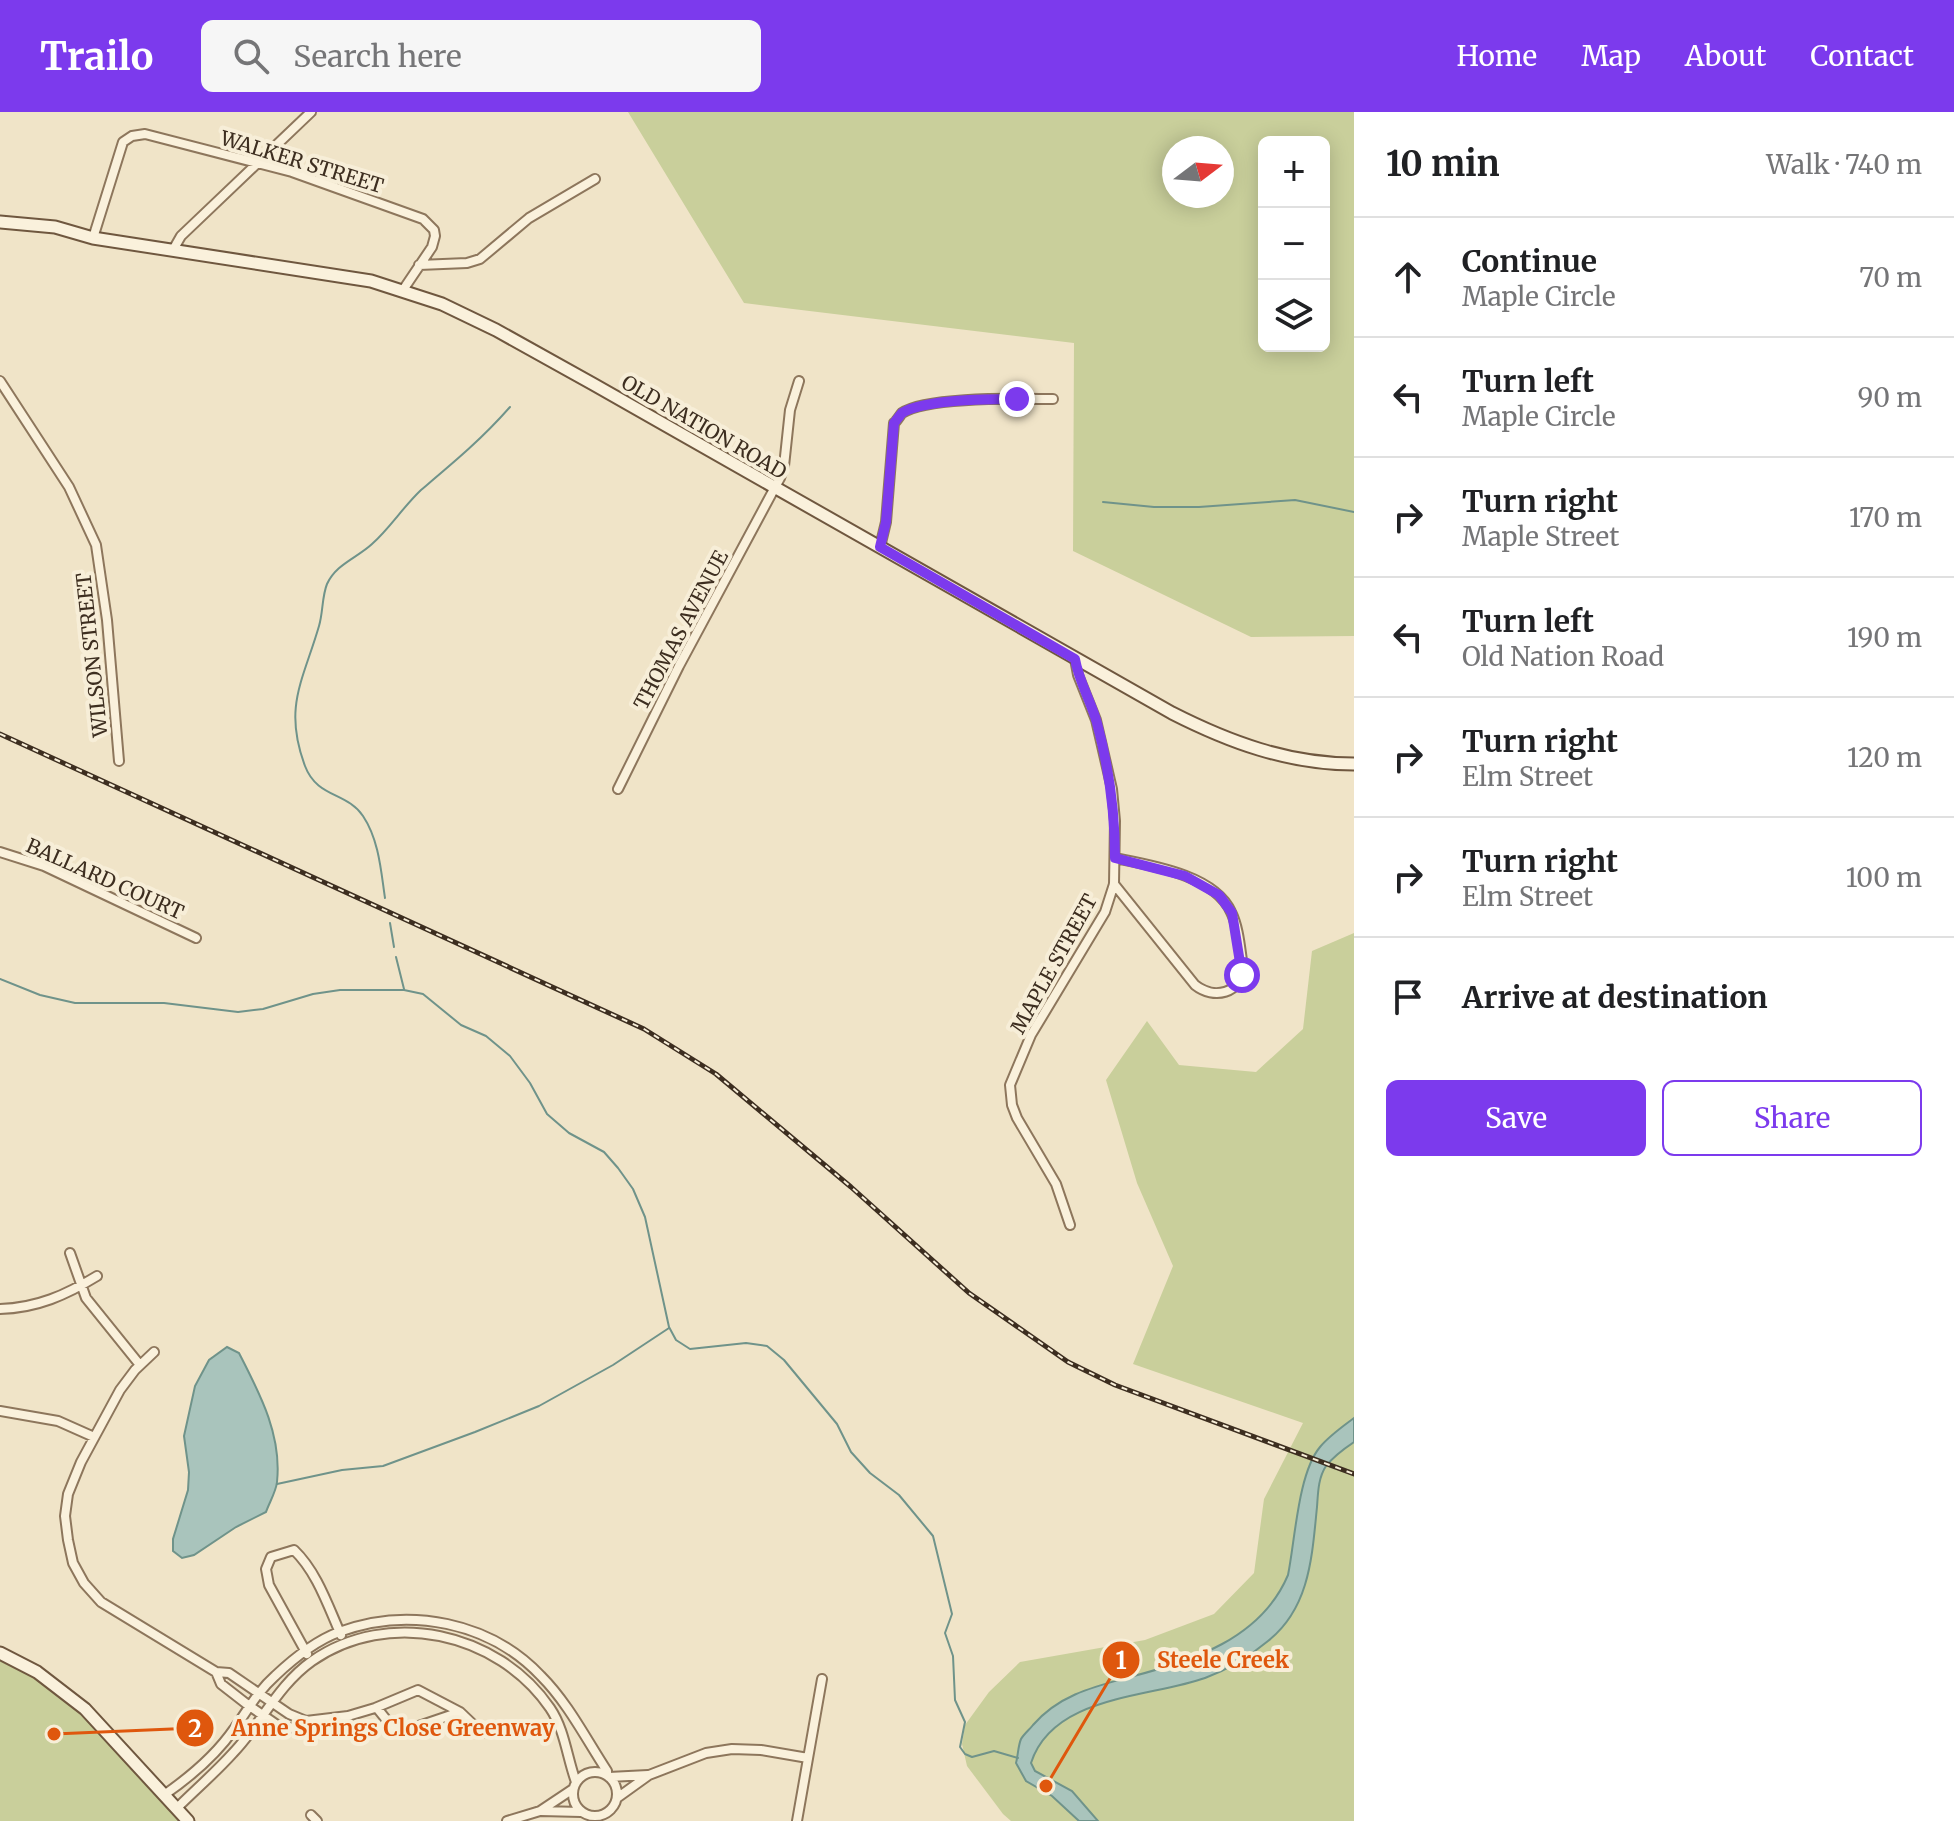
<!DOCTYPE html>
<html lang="en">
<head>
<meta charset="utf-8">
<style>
	:root { --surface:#fff; --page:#f6f6f6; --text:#202124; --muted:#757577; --line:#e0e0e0; --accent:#7c3aed }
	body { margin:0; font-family:Merriweather,serif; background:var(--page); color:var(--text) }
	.controls { position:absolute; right:24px; top:24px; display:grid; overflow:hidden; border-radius:12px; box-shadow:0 4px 20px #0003 }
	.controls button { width:72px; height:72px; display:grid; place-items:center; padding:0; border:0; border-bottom:2px solid var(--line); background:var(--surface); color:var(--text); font:40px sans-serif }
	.compass { position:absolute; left:1162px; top:24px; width:72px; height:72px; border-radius:50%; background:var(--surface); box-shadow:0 4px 20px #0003; rotate:74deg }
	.stop { position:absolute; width:24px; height:24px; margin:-18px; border:6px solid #7c3aed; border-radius:50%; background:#fff }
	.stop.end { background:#7c3aed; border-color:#fff; box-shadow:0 2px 8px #0008 }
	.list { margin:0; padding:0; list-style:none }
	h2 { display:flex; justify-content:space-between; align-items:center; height:104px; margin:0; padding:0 32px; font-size:34px }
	h2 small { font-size:26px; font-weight:400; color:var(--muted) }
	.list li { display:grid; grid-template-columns:52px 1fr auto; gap:24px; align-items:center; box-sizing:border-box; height:120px; padding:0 32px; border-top:2px solid var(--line) }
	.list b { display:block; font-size:30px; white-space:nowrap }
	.list p { margin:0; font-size:26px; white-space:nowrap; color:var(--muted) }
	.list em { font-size:26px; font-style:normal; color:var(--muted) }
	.actions { display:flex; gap:16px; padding:24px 32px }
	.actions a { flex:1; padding:18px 0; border:2px solid var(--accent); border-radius:12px; text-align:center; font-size:28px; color:var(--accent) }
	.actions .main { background:var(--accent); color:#fff }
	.icon { flex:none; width:44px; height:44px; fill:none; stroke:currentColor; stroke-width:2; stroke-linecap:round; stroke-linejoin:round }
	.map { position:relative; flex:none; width:1354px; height:1709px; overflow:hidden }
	header { display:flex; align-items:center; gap:48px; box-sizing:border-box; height:112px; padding:0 40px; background:var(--accent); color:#fff }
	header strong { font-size:38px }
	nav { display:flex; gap:44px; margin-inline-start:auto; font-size:28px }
	.search { width:560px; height:72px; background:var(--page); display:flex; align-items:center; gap:20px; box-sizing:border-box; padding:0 28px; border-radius:12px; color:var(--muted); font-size:30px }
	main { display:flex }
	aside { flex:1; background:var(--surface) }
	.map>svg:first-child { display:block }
</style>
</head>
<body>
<header>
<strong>Trailo</strong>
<div class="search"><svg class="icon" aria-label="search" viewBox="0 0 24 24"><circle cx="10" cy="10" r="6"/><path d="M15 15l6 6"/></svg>Search here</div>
<nav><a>Home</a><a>Map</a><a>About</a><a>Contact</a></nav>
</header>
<main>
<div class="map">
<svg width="1354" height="1709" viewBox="0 0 1354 1709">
	<rect width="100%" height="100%" fill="#f0e4c8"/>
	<!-- green -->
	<path fill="#c9cf9b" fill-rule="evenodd" d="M 628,0 L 1354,0 L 1354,524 L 1251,525 L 1073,439 L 1074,231 L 744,191 ZM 1324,30 L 1324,234 L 1264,234 L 1264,30 ZM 1222,36 L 1222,84 L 1174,84 L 1174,36 Z
		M 1354,821 L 1354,1709 L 1011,1709 L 1003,1702 L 967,1654 L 962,1632 L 965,1613 L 989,1580 L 1020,1550 L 1145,1528 L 1214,1502 L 1254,1461 L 1264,1387 L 1303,1311 L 1133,1252 L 1173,1154 L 1137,1071 L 1106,968 L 1147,909 L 1179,953 L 1256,960 L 1303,917 L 1312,839 Z
		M 0,1541 L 85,1597 L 188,1709 L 0,1709 Z"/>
	<!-- water -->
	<path fill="#a9c4bc" stroke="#6f938a" stroke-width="2" d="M 227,1235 L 239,1241 C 260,1282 282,1323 277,1370 C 276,1380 269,1391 266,1400 L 236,1415 L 194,1443 L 182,1446 L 173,1439 L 173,1427 L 188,1378 L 189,1360 L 184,1324 L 195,1274 L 209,1248 Z
		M 1354,1306 L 1354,1330 C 1345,1336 1333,1345 1326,1354 C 1318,1366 1318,1382 1317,1395 C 1312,1444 1310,1496 1268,1529 C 1250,1544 1227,1558 1205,1566 C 1149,1586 1053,1583 1031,1651 L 1035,1659 L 1072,1679 L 1098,1709 L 1079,1709 L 1052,1684 L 1026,1669 L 1016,1651 C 1018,1644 1018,1634 1021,1627 C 1024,1622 1030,1617 1033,1613 C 1059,1583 1093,1575 1130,1565 C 1192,1549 1261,1527 1288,1463 C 1295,1429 1298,1361 1320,1335 C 1329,1324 1342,1315 1354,1306 Z"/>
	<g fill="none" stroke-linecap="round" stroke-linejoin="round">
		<!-- stream -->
		<path stroke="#6f938a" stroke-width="2" d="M 1103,390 L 1154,395 L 1199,395 L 1295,388 L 1354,400
			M 385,786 C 381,759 379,728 363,704 C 347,680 317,686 305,654 C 283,595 303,569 319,514 C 323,501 322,484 327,472 C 336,452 357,446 372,432 C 390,416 403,395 421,378 C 453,351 482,327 510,295
			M 390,811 L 394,835
			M 396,845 L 404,877
			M 0,867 L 40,883 L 75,891 L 164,891 L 238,900 L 263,897 L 313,882 L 340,878 L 404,878 L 423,882 L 461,913 L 486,924 L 510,944 L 530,971 L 547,1002 L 569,1021 L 604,1040 L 618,1056 L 633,1077 L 645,1105 L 669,1215 L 676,1228 L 690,1237 L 746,1231 L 767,1234 L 784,1248 L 837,1312 L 851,1340 L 870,1361 L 899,1383 L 933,1424 L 952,1502 L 945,1521 L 953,1544 L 955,1588 L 965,1610 L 960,1635 L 965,1642 L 972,1645 L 994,1639 L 1018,1646
			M 277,1372 L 342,1358 L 383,1354 L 475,1320 L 539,1294 L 613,1253 L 669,1216"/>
		<defs>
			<path id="street" d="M 93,126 L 123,30 L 132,24 L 145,22 L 292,60 L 423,107 L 434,118 L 435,124 L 432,135 L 403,178
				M 173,138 L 181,124 L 311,0
				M 419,153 L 467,151 L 480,147 L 529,106 L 595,67
				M 0,269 L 69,375 L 96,433 L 107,508 L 119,649
				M 880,435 L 886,410 L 894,311 C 895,311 901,302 902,301 C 927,284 1021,287 1053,287
				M 618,677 L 679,554 L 780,366 L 784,354 L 790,298 L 799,269
				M 0,740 L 44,754 L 196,826
				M 1114,772 L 1195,873 C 1214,888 1241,882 1243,855 C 1240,837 1239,816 1231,800 C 1215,763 1150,753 1115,746
				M 1070,1113 L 1056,1072 L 1017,1006 L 1012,993 L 1010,973 L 1031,923 L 1105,800 L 1114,772 L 1115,709 L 1112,677 L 1096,608 L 1078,563 L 1075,547
				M 70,1141 L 86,1186 L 140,1253
				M 0,1197 C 37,1196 66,1183 97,1164
				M 154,1240 L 135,1258 L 120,1278 L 81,1350 L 68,1382 L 65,1404 L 68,1428 L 73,1451 L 84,1471 L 101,1490 L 216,1560 L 229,1561 L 289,1602 L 306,1609
				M 0,1299 L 58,1309 L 94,1325
				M 307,1542 L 269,1473 L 266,1457 L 271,1445 L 294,1438 C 317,1460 328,1494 341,1523
				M 216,1560 L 221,1572 L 248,1593 L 280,1615 L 290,1616 L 300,1615 L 306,1609 L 348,1604 L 375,1596 L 418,1578 L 460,1600 L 482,1621
				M 377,1596 L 393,1616 L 401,1620 L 460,1600
				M573 1682a22 22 0 1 1 44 0a22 22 0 1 1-44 0Z
				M 609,1665 L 648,1663
				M 164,1683 C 190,1665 216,1643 234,1617 C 248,1598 257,1580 275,1564 C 294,1546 315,1529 339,1520 C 409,1494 490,1510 541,1564 C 568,1591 586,1627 607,1659 L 607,1663
				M 617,1686 L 649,1663 L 706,1641 L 732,1637 L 761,1638 L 808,1646
				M 176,1697 C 195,1678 215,1661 233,1641 C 261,1612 278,1573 312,1549 C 388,1496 498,1520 550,1596 C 565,1618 567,1646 576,1670
				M 541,1699 L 581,1700
				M 311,1703 L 317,1709
				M 507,1709 L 540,1699 L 573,1677
				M 797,1709 L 822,1567"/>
			<path id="secondary" d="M 0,110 L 55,115 L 93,126 L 371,169 L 442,192 L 496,218 L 593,272 L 1172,601 C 1229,630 1288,652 1354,652
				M 0,1541 L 37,1560 L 85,1597 L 188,1709"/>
		</defs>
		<!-- street casing -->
		<use href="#street" stroke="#8d765c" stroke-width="12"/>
		<!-- secondary casing -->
		<use href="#secondary" stroke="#6f573f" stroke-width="15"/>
		<!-- street -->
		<use href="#street" stroke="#faf1dc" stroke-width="8"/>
		<!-- secondary -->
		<use href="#secondary" stroke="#faf1dc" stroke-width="11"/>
		<defs>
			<path id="rail" d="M 0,622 L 644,917 L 716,962 L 851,1075 L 969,1181 L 1068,1250 L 1115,1273 L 1354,1362"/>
		</defs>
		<!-- rail casing -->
		<use href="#rail" stroke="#3d2e20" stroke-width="5"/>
		<!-- rail -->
		<use href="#rail" stroke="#f7eed8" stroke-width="2" stroke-dasharray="6" stroke-linecap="butt"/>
	</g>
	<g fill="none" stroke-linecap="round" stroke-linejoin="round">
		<!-- route -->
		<path stroke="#7c3aed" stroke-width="10" d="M 1017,287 C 990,287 924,287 902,301 C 901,302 895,310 894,311 L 886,410 L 880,435 L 1075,547 C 1079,570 1091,589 1097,611 C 1109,656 1115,699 1115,746 L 1185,764 L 1219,783 L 1232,801 L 1242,863"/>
	</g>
	<g text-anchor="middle" stroke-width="8" stroke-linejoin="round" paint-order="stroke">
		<!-- street labels -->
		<g font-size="20" fill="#3d2e20" stroke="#f7eed8">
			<text transform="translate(302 50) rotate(17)" y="7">WALKER STREET</text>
			<text transform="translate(704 315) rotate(30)" y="7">OLD NATION ROAD</text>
			<text transform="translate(681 518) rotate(-62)" y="7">THOMAS AVENUE</text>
			<text transform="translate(92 543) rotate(-96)" y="7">WILSON STREET</text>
			<text transform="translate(105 767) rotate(24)" y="7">BALLARD COURT</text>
			<text transform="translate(1054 852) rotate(-61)" y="7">MAPLE STREET</text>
		</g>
	</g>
	<!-- callouts -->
	<path fill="none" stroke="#df570d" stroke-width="3" d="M1046 1674L1121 1548M54 1622L195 1616"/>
	<g fill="#df570d" stroke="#f7eed8" stroke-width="3">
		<circle cx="1046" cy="1674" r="8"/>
		<circle cx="54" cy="1622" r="8"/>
		<circle cx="1121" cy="1548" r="20"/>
		<circle cx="195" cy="1616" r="20"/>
	</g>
	<g font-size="24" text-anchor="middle" font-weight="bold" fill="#fff">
		<text x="1121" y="1557">1</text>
		<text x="195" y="1625">2</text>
	</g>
	<g font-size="22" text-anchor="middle" font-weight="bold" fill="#df570d" stroke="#f7eed8" stroke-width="8" stroke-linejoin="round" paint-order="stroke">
		<text x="1223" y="1556">Steele Creek</text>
		<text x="393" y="1624">Anne Springs Close Greenway</text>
	</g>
</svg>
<div class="controls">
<button>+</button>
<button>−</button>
<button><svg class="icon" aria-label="layers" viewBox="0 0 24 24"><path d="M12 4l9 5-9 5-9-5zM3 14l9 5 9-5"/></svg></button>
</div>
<svg class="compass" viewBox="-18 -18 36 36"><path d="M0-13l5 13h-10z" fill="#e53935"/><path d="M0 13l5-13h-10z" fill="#757577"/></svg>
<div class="stop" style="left:1242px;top:863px"></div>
<div class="stop end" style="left:1017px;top:287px"></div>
</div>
<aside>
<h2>10 min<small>Walk · 740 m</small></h2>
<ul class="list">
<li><svg class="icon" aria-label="ahead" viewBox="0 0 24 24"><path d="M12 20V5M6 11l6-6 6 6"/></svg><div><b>Continue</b><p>Maple Circle</p></div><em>70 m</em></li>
<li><svg class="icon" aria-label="left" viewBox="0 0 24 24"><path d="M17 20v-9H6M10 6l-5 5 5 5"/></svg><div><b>Turn left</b><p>Maple Circle</p></div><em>90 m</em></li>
<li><svg class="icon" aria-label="right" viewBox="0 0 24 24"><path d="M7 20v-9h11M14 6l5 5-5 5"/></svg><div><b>Turn right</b><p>Maple Street</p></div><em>170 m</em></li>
<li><svg class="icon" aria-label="left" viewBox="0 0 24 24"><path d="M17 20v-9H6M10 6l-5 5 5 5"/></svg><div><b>Turn left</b><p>Old Nation Road</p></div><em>190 m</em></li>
<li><svg class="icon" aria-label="right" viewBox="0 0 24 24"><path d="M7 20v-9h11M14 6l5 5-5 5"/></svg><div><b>Turn right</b><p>Elm Street</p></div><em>120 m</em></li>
<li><svg class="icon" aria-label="right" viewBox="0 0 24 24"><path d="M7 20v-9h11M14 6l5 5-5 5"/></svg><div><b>Turn right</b><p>Elm Street</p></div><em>100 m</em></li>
<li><svg class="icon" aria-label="arrive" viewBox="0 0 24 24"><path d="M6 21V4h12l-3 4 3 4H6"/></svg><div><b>Arrive at destination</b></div></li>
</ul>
<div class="actions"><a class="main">Save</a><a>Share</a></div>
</aside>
</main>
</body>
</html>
